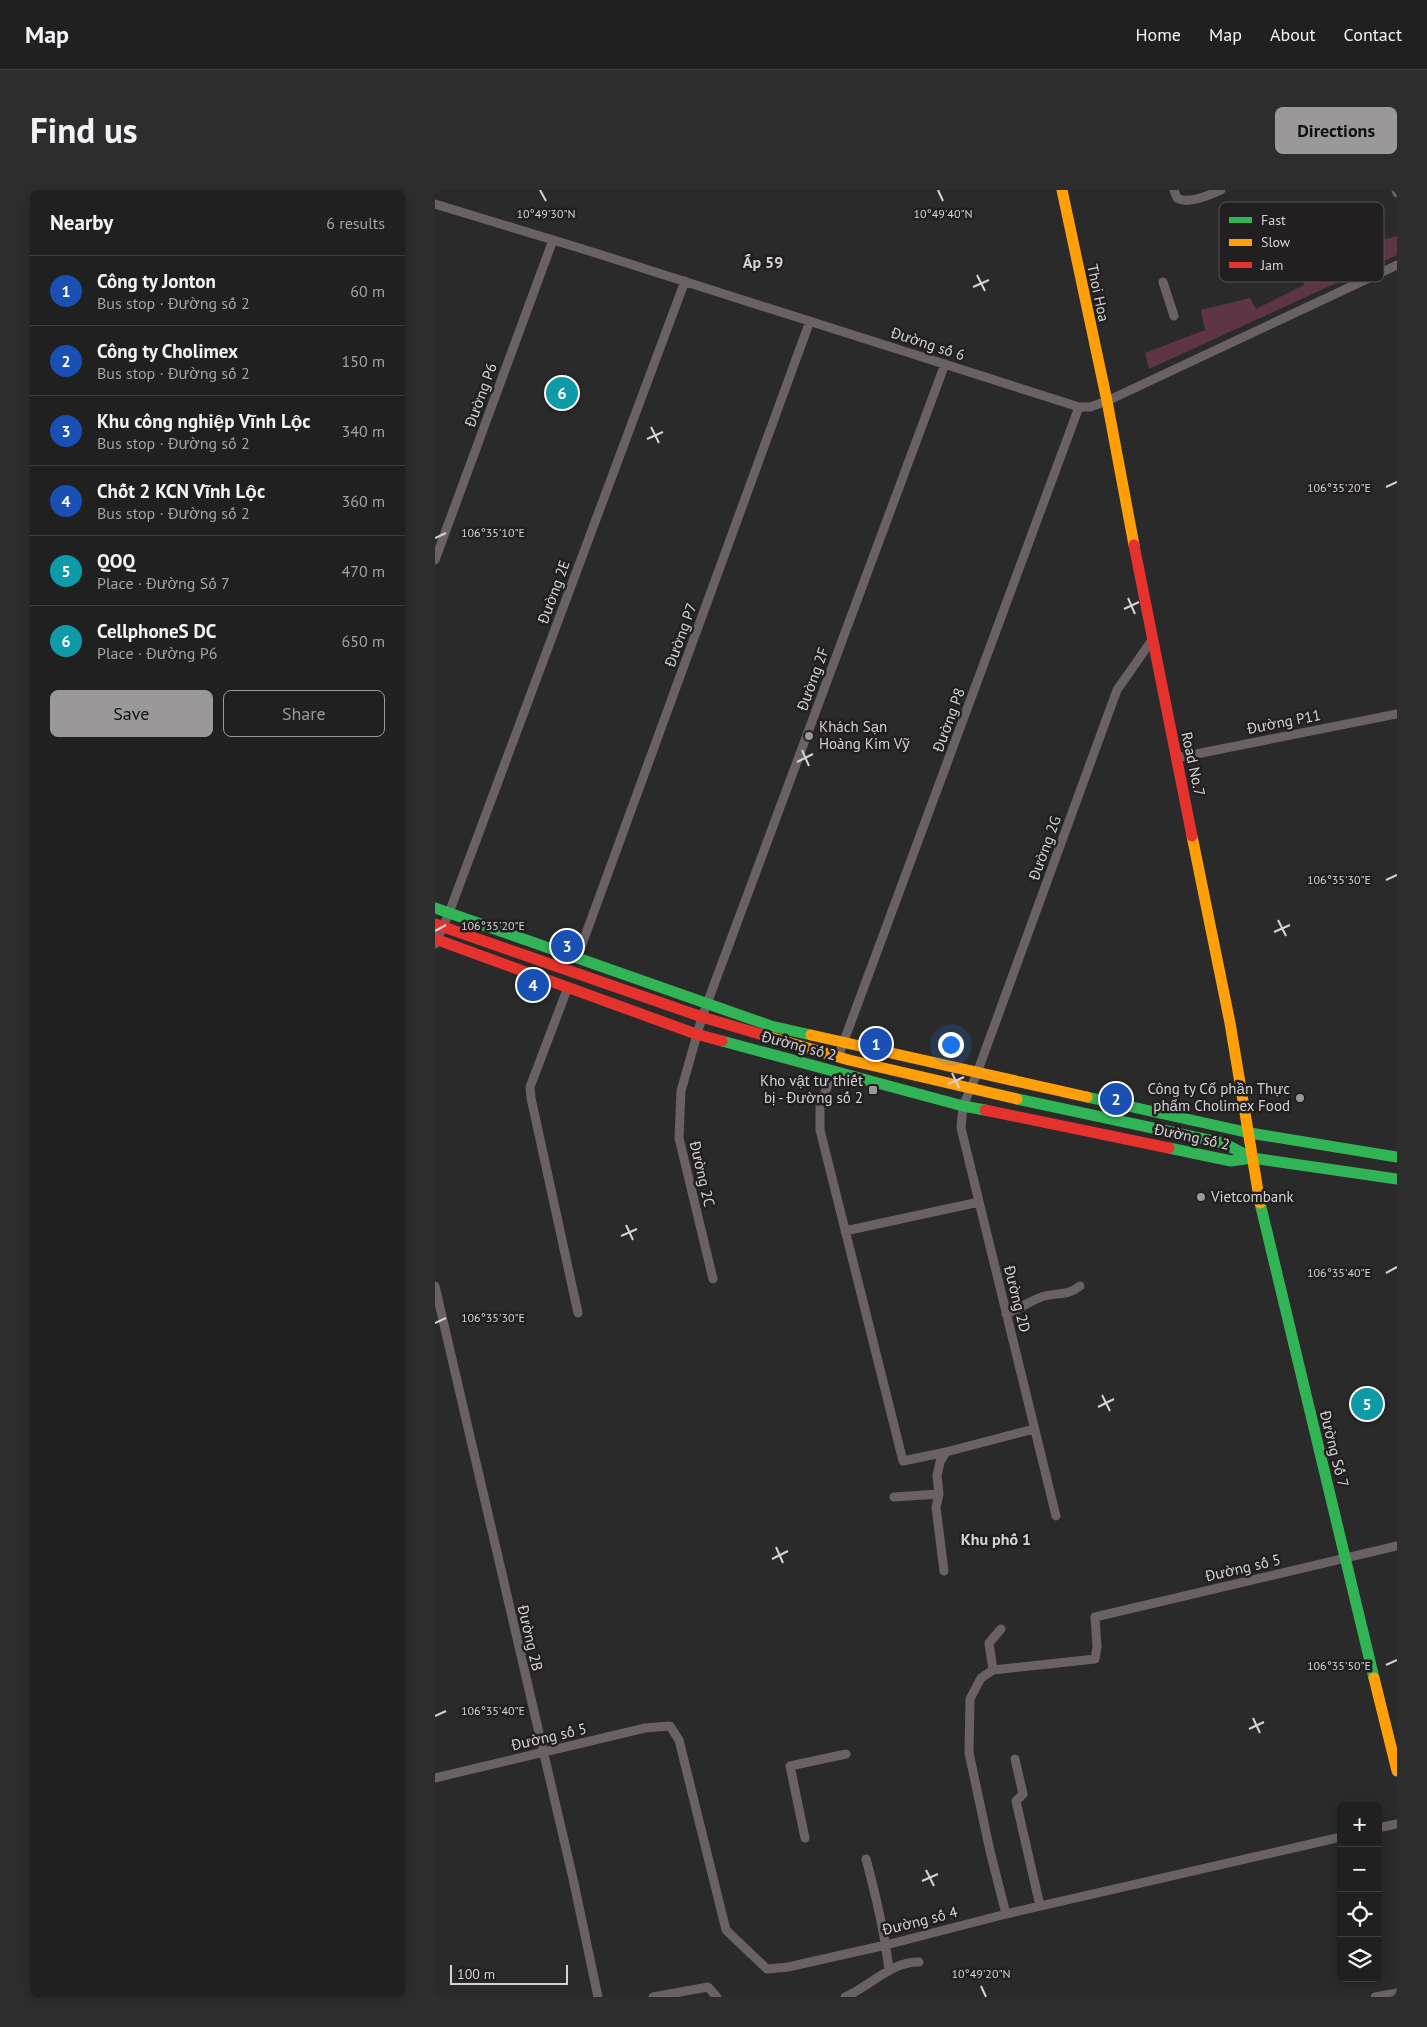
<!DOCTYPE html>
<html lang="en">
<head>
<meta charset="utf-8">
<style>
	:root { --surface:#202020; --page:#2d2d2d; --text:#f1f3f6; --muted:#a2a3a5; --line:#3d3e3e; --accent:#9a9898 }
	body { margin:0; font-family:"PT Sans",sans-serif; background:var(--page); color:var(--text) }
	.controls { position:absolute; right:15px; bottom:15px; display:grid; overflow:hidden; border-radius:8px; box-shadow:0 2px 12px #0003 }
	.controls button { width:45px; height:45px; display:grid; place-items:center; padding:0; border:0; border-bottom:1px solid var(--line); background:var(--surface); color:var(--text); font:25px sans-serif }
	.scale { position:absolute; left:15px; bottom:12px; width:118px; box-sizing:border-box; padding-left:5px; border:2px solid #d5d3d3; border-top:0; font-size:14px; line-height:18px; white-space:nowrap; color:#d5d3d3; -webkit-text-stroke:4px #221f20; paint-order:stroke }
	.you { position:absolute; left:515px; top:854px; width:18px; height:18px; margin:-12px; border:4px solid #fff; border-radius:50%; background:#1a73e8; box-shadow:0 0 0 8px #1a73e833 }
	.badge { display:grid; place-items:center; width:32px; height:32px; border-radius:50%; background:var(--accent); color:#fff; font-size:16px; font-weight:700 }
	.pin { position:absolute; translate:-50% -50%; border:2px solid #fff; box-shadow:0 1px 5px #0006 }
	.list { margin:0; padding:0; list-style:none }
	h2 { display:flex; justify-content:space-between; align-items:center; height:65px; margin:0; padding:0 20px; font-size:21px }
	h2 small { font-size:16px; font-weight:400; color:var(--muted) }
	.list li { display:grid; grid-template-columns:32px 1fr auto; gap:15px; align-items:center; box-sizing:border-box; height:70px; padding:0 20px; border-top:1px solid var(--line) }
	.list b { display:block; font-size:19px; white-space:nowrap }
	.list p { margin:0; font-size:16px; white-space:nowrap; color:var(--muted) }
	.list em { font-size:16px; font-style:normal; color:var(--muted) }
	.actions { display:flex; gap:10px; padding:15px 20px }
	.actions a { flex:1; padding:11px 0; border:1px solid var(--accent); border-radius:8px; text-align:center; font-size:18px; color:var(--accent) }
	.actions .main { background:var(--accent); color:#111 }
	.icon { flex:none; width:28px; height:28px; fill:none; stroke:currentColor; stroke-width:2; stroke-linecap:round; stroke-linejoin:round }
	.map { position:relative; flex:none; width:962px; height:1807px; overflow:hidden; border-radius:8px }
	header { display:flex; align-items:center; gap:30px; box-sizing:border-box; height:70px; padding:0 25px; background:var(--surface); border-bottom:1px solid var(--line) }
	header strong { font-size:24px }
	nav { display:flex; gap:28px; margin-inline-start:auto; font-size:18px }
	.intro { display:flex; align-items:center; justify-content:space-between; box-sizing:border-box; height:120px; padding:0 30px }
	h1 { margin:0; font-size:35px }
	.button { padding:12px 22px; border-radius:8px; background:var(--accent); color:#111; font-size:18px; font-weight:700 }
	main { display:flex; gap:30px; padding:0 30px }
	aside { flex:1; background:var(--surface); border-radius:8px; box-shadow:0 2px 12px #0003 }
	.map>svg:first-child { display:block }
</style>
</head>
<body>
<header>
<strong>Map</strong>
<nav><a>Home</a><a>Map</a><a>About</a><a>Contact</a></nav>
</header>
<div class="intro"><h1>Find us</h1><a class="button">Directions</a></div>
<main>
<aside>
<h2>Nearby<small>6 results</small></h2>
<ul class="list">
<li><span class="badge" style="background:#1a4fb4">1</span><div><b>Công ty Jonton</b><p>Bus stop · Đường số 2</p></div><em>60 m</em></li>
<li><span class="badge" style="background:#1a4fb4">2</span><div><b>Công ty Cholimex</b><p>Bus stop · Đường số 2</p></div><em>150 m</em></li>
<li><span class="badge" style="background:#1a4fb4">3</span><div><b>Khu công nghiệp Vĩnh Lộc</b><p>Bus stop · Đường số 2</p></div><em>340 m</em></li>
<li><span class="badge" style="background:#1a4fb4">4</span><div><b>Chốt 2 KCN Vĩnh Lộc</b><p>Bus stop · Đường số 2</p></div><em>360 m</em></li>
<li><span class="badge" style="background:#0f9aa8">5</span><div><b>QOQ</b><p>Place · Đường Số 7</p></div><em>470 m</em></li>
<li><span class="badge" style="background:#0f9aa8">6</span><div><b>CellphoneS DC</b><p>Place · Đường P6</p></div><em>650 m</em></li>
</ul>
<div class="actions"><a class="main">Save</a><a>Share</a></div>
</aside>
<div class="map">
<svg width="962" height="1807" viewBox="0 0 962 1807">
	<rect width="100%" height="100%" fill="#2b2a2a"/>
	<!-- green -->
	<path fill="#5e3546" d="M 962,46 L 962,65 L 714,179 L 710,163 L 770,140 L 766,120 L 815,108 L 821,119 L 869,95 L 867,84 L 937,53 Z"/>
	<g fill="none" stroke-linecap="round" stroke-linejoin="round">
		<!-- street -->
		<path stroke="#6a6164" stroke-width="9" d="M 739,0 L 742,8 C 753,15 775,5 786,0
			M 961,0 L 962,3
			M 0,14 L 151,60 L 644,217 L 655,217 L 672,211 L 962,75
			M 728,92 L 739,126
			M 0,370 L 118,50
			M 741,568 L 962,524
			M 0,754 L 14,723 L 250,91
			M 142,768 L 375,131
			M 133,797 L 95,897 L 96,908 L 143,1123
			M 403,867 L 644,217
			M 398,881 L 385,916 L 385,940 L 468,1271 L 511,1262
			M 410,1041 L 544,1012
			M 278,1089 L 244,948 L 246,901 L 267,827 L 510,174
			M 0,1096 L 139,1693 L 163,1807
			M 571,1124 C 583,1120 593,1112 604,1108 C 619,1101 630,1108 645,1096
			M 459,1307 L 504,1304
			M 621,1326 L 526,938 L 528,916 L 542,883 L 682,500 L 717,450
			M 509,1381 L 501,1317 L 504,1304 L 502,1286 L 505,1272 L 511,1262 L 599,1239
			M 558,1480 L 554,1453 L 566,1439
			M 580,1569 L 588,1604 L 581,1611 L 605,1716
			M 0,1588 L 210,1538 L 235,1536 L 244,1550 L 291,1740 L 332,1779 L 353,1777 L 451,1755 L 571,1724 L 906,1647
			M 943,1638 L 962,1634
			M 370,1648 L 355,1576 L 411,1564
			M 431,1669 C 441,1706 450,1742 454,1781
			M 571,1724 L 555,1661 L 534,1563 L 535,1509 L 546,1488 L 558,1480 L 660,1469 L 662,1457 L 660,1427 L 962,1356
			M 218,1807 L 273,1797 L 282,1807
			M 410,1807 C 434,1797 457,1771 484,1772
			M 940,1807 L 962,1803"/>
		<!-- fast -->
		<path stroke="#30b455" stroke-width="11" d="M 0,718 L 336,836 L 376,845
			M 287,851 L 528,916 L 550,920
			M 652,907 L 815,943 L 962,967
			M 582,909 L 788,953 L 817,968
			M 734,958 L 796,971 L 817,968 L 962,989
			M 825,1013 L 939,1488"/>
		<!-- slow -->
		<path stroke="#ff9f0a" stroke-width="11" d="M 627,0 L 672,211 L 699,355
			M 757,646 L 795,833 L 825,1013
			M 328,845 L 414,870 L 582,909
			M 376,845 L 652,907
			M 939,1488 L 962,1581"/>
		<!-- jam -->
		<path stroke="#e5322d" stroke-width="11" d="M 699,355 L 757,646
			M 0,734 L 267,827 L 328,845
			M 0,749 L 261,844 L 287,851
			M 550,920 L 734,958"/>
	</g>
	<!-- ticks -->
	<path fill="none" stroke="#d5d3d3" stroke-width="2" d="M 105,0 L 111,11M 503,0 L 508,11M 542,85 L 550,101M 538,97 L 554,90M 216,237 L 224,253M 212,249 L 228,242M 951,297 L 962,292M 0,348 L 11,343M 693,408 L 700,424M 689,419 L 704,412M 367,560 L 374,576M 362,572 L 378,564M 951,690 L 962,685M 843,730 L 851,746M 0,741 L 11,735M 839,742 L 855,735M 517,883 L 524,898M 513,894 L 529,887M 191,1035 L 198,1050M 186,1046 L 202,1039M 951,1083 L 962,1077M 0,1133 L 11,1128M 667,1205 L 675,1221M 663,1217 L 679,1209M 341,1357 L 348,1373M 337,1369 L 353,1361M 951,1475 L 962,1470M 0,1526 L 11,1521M 818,1528 L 825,1543M 814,1539 L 829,1532M 491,1680 L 499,1696M 487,1691 L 503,1684M 546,1796 L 551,1807"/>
	<!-- markers -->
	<g fill="#9a9898" stroke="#221f20" stroke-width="2">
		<circle cx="374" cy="546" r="5"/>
		<rect x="433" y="895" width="10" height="10" rx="2.5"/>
		<circle cx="865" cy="908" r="5"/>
		<circle cx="766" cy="1007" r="5"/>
	</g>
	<g text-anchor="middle" stroke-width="5" stroke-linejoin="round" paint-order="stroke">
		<!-- street labels -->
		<g font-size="15" fill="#d5d3d3" stroke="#221f20">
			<text transform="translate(663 103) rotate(78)" y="5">Thoi Hoa</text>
			<text transform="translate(493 154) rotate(18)" y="5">Đường số 6</text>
			<text transform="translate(46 205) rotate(-70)" y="5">Đường P6</text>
			<text transform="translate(119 402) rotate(-70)" y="5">Đường 2E</text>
			<text transform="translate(246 445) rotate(-70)" y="5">Đường P7</text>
			<text transform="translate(378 489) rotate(-70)" y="5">Đường 2F</text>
			<text transform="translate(514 530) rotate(-70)" y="5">Đường P8</text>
			<text transform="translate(849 532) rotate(-11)" y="5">Đường P11</text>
			<text transform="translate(758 574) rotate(78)" y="5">Road No.7</text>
			<text transform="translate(610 658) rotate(-70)" y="5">Đường 2G</text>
			<text transform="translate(364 856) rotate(15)" y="5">Đường số 2</text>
			<text transform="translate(757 947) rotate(12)" y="5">Đường số 2</text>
			<text transform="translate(267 984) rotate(77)" y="5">Đường 2C</text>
			<text transform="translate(582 1109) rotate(76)" y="5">Đường 2D</text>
			<text transform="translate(899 1259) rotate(76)" y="5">Đường Số 7</text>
			<text transform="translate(808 1378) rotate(-13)" y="5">Đường số 5</text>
			<text transform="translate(95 1448) rotate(77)" y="5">Đường 2B</text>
			<text transform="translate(114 1547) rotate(-13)" y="5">Đường số 5</text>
			<text transform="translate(485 1731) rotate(-14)" y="5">Đường số 4</text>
		</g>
		<!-- poi labels -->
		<g font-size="15" fill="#d5d3d3" stroke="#221f20" text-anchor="start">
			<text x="384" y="542">Khách Sạn<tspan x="384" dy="17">Hoàng Kim Vỹ</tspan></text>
			<text x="428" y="896" text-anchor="end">Kho vật tư thiết<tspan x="428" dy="17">bị - Đường số 2</tspan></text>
			<text x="855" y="904" text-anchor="end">Công ty Cổ phần Thực<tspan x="855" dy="17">phẩm Cholimex Food</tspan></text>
			<text x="776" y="1012">Vietcombank</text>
		</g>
		<!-- neighbourhood labels -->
		<g font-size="16" font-weight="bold" fill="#d5d3d3" stroke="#221f20">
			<text x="328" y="78">Ấp 59</text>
			<text x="561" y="1355">Khu phố 1</text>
		</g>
	</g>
	<!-- legend -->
	<rect x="784" y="12" width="165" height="80" rx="8" fill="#221f20" stroke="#585556" stroke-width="1"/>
	<rect x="794" y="27" width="23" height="6" fill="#30b455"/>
	<rect x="794" y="49" width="23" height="7" fill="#ff9f0a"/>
	<rect x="794" y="72" width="23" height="6" fill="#e5322d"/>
	<g font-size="14" fill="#d5d3d3">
		<text x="826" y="35">Fast</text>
		<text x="826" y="57">Slow</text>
		<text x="826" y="80">Jam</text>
	</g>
	<g font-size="12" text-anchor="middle" fill="#d5d3d3" stroke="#221f20" stroke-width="5" stroke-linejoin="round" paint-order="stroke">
		<text x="111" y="28">10°49'30"N</text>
		<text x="508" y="28">10°49'40"N</text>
		<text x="904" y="302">106°35'20"E</text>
		<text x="58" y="347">106°35'10"E</text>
		<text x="904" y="694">106°35'30"E</text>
		<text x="58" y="740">106°35'20"E</text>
		<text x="904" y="1087">106°35'40"E</text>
		<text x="58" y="1132">106°35'30"E</text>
		<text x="904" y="1480">106°35'50"E</text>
		<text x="58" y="1525">106°35'40"E</text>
		<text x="546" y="1788">10°49'20"N</text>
	</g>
</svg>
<div class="controls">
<button>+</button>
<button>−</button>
<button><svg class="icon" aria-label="locate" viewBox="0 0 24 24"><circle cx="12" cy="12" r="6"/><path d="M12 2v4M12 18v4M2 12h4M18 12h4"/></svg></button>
<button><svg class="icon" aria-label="layers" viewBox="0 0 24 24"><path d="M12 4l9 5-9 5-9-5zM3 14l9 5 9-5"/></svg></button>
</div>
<div class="scale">100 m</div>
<div class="you"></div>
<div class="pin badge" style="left:441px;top:854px;background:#1a4fb4">1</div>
<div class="pin badge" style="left:681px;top:909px;background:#1a4fb4">2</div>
<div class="pin badge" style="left:132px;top:756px;background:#1a4fb4">3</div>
<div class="pin badge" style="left:98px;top:795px;background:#1a4fb4">4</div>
<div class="pin badge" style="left:932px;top:1214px;background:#0f9aa8">5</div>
<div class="pin badge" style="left:127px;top:203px;background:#0f9aa8">6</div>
</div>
</main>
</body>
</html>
